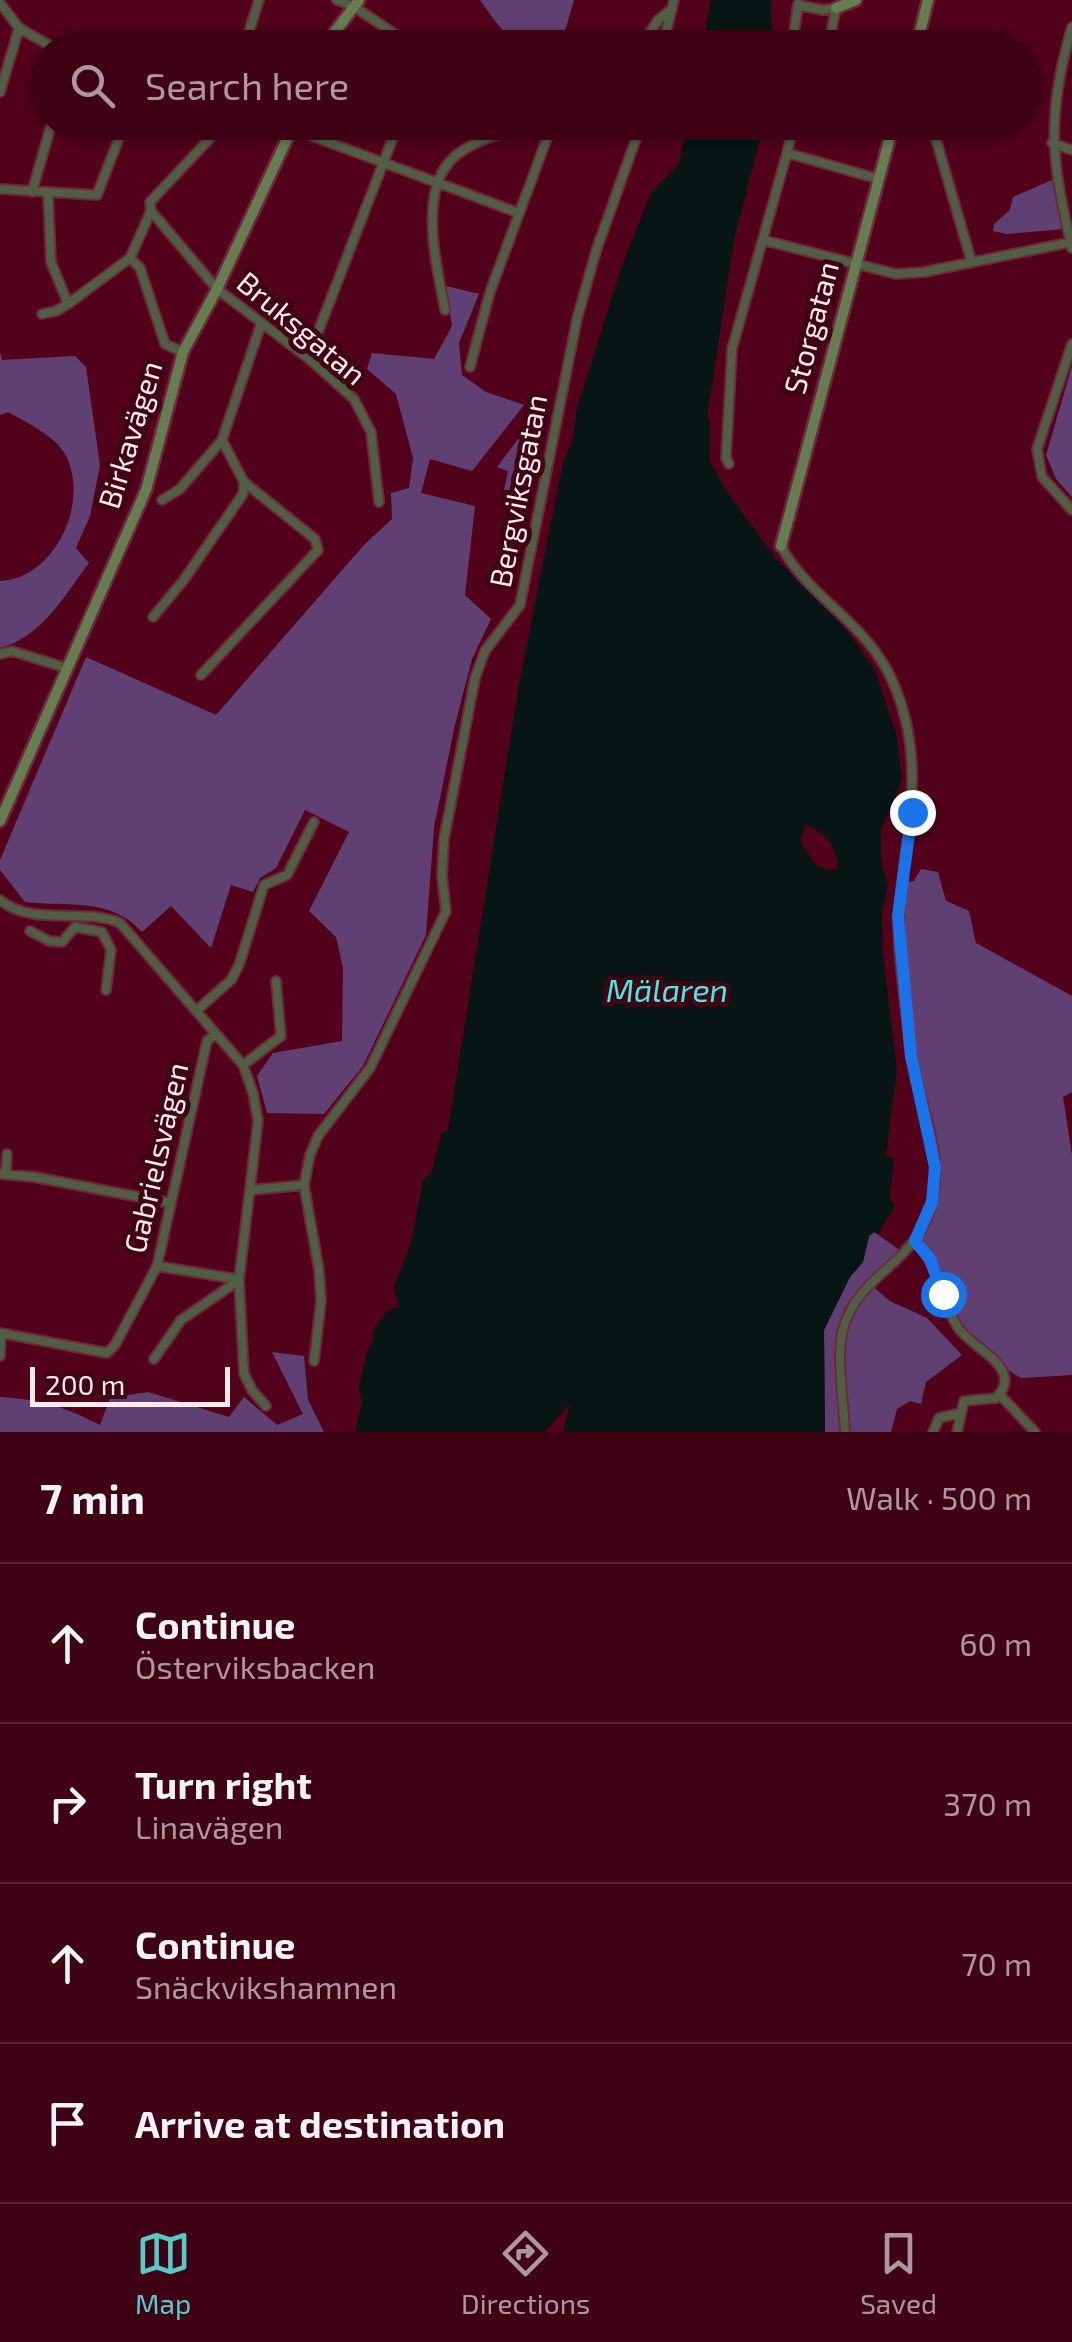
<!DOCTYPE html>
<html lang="en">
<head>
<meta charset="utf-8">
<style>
	:root { --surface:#3e0214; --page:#491022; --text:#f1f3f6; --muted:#ad97a0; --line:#572434; --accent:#54cdc8 }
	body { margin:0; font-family:"Exo 2",sans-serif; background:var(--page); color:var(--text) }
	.scale { position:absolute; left:30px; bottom:25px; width:200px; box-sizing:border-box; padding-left:10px; border:5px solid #feeaec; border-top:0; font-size:28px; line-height:35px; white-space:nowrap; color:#feeaec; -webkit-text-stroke:8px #3f0515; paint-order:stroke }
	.stop { position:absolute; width:30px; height:30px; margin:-22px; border:8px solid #1a73e8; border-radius:50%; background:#fff }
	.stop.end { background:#1a73e8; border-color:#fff; box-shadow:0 2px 10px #0008 }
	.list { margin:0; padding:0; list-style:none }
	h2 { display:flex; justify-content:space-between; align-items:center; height:130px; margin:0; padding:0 40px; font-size:42px }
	h2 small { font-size:32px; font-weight:400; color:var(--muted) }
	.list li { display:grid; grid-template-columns:65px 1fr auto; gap:30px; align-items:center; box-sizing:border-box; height:160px; padding:0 40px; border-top:2px solid var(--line) }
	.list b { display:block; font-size:38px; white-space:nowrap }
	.list p { margin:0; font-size:32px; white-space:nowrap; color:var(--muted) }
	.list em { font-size:32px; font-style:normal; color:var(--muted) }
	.icon { flex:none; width:55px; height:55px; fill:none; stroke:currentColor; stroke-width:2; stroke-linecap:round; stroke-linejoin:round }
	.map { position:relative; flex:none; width:1072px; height:1432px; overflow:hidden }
	.search { position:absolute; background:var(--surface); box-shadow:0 2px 8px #0004; left:30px; right:30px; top:30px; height:110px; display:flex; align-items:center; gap:25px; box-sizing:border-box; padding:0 35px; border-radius:55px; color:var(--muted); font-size:38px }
	.sheet { height:770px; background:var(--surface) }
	nav { display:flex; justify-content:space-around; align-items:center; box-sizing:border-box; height:140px; border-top:2px solid var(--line); background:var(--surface); font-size:28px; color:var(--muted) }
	nav a { display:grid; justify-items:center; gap:5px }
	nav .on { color:var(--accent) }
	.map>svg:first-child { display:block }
</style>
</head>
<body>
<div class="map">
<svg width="1072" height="1432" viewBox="0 0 1072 1432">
	<rect width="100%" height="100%" fill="#52031b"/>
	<!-- green -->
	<path fill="#604073" d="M 480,0 L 574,0 L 564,34 C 558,38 550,46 543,48 C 515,55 493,18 480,0 Z
		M 1052,180 L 1063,229 L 1007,234 L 993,231 L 994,224 L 1010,210 L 1013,197 Z
		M 446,286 L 479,294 L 459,343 L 462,375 L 486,392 L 524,405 L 472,471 L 430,459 L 421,493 L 475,506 L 465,595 L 491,619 L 472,659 L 455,725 L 434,827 L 426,935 L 363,1066 L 324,1114 L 267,1113 L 257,1076 L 273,1053 L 342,1041 L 343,968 L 336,937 L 309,911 L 349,832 L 305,810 L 276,868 L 260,878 L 253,892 L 231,885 L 211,948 L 171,906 L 142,932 C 110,897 70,907 25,902 L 0,870 L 0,860 L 86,657 L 216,715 L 364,545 L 392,519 L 391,493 L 409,488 L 413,458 L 396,394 L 367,369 L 372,353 L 434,359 L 452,326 Z
		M 0,352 L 2,360 L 75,356 L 86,367 L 100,465 L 90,516 L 76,548 L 89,563 C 64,596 42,637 0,648 L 0,581 C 55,579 91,501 65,454 C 55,436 26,422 8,412 L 0,415 Z
		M 1072,366 L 1072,497 L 1056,479 L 1046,455 Z
		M 528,426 L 545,427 L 533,496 L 504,490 L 508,471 L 497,467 Z
		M 921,869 L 938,872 L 946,901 L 969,911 L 976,943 L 1072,996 L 1072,1092 L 1063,1097 L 1072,1155 L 1072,1375 L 1021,1378 L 1008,1370 L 975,1341 L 960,1321 L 933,1255 L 920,1240 C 957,1175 928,1134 916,1068 C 913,1048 912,1026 910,1006 C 906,963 901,925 908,882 L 914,881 Z
		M 874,1232 L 901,1251 C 889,1262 876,1271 866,1282 C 828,1323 839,1381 841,1432 L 825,1432 L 824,1330 L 850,1277 L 863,1262 L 869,1236 Z
		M 869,1283 L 890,1301 L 927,1318 L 962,1355 L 926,1382 L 921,1404 L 910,1401 L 897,1409 L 891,1432 L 845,1432 L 842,1354 L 849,1315 Z
		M 272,1352 L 304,1356 L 308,1400 L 324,1432 L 0,1432 L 0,1397 C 43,1400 62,1406 100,1425 L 110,1398 L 148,1392 L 229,1417 L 244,1397 L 277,1425 L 303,1414 Z"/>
	<!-- water -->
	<path fill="#071514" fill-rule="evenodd" d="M 711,0 L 771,0 L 772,47 L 702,47 Z
		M 687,123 L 771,123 L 769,135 L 760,140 L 734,239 L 707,418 L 710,421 L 710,461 L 725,489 L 775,558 L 843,626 L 859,647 L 875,671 L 896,733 L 902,779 L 881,831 L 881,860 L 888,886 L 882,913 L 883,955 L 897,1069 L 886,1156 L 894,1158 L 890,1199 L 895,1206 L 878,1234 L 874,1232 L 869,1236 L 863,1262 L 850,1277 L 824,1330 L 825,1432 L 563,1432 L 570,1403 L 545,1432 L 355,1432 L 362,1403 L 359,1387 L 368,1349 L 373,1341 L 373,1330 L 388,1310 L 399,1307 L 394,1288 L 412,1239 L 423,1180 L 432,1171 L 441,1134 L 448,1130 L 519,684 L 563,463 L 572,443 L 577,408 L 622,266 L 651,193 L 679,164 ZM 806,824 C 828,836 836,845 838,869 C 815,873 811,858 800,840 Z"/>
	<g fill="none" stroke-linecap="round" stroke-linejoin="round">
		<defs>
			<path id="street" d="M 337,0 L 353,6 L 416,48
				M 0,3 L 19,28 L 54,48
				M 798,5 L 823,10 L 836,8 L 828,48
				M 1072,27 C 1046,115 1051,160 1072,248
				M 244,48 L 259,0
				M 640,48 L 658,20 L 672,9
				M 662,48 L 674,0
				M 792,48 L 798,4
				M 0,92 L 19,28
				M 274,122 L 519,213
				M 931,122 L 971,260
				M 1052,143 L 1072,150
				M 787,153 L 879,179
				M 0,189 L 97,195 L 119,138 L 130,122
				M 32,192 L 52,122
				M 151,211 L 217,289 L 308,358 L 354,399 L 371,432 L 379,502
				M 763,240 L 896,274 L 924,272 L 1072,242
				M 130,258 L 140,268 L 165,344 L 183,352
				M 68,304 L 130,258 L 151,211 L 150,202 L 214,134 L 218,122
				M 445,310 C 437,266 415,184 459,153 C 482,136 513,131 540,122
				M 42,314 L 56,311 L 68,304 L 51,262 L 48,194
				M 1072,344 L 1037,449 L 1042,477 L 1072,510
				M 308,358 L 399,122
				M 470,367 L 490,292 L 553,122
				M 729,464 L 726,458 L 732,349 L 787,153 L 791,136 L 789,122
				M 162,500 L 180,489 L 222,440
				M 781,546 C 808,597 866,622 892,680 C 928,761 906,829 899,912 C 896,949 906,1002 909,1041 C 914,1092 944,1146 933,1198 C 920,1264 862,1269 844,1326 C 835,1353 844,1403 845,1432
				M 153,617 L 183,581 L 243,494 L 244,482
				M 0,654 L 12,651 L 66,668
				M 201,675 L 318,550 L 315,539 L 244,482 L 222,440 L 261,324
				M 0,900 C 33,927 82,907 120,923 L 243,1065 L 253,1093 L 258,1121 L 239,1280 L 244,1374 L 252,1390 L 266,1406
				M 30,931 L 49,941 L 62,942 L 75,927 L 102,932 L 111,950 L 106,990
				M 196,1011 L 231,980 L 239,965 L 264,885 L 287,875 L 314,822
				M 243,1065 L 281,1036 L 276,981
				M 0,1174 L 34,1177 L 171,1203
				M 6,1174 L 7,1154
				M 250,1190 L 304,1185
				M 915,1241 C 939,1264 940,1298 957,1326 C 968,1344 992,1352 1002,1370 C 1008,1381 1004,1390 996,1398 L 964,1401 L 957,1432
				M 157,1266 L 237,1279
				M 0,1333 L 107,1353 L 115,1345 L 157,1266 L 207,1041 L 215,1035
				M 0,1356 L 1,1333
				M 154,1359 L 181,1320 L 239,1280
				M 314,1361 L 321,1301 L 319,1270 L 304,1185 L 310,1155 L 318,1136 L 370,1068 L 446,911 L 442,876 L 444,839 L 475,678 L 485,651 L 520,605 L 577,319 L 596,251 L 642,122
				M 1000,1395 L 1035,1432
				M 933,1432 L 939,1418 L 960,1413"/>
			<path id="secondary" d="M 836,8 L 856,0
				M 328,48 L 334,33 L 359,0
				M 916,48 L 928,0
				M 781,546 L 894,122
				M 0,821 L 146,490 L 183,352 L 217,289 L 295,122"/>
		</defs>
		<!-- street casing -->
		<use href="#street" stroke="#6e283c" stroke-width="12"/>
		<!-- secondary casing -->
		<use href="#secondary" stroke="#6e283c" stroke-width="15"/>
		<!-- street -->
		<use href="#street" stroke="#505f44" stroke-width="8"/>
		<!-- secondary -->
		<use href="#secondary" stroke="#657d51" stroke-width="10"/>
	</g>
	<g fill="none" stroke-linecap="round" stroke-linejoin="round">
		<!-- route -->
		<path stroke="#1a73e8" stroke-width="12" d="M 912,812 L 898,916 L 911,1056 L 935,1167 L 932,1202 L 915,1241 L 930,1259 L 943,1294"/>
	</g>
	<g text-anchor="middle" stroke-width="10" stroke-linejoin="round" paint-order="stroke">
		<!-- street labels -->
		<g font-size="30" fill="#feeaec" stroke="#3f0515">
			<text transform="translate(812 328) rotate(-75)" y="10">Storgatan</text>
			<text transform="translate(301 329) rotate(40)" y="10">Bruksgatan</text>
			<text transform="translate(131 435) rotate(-73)" y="10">Birkavägen</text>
			<text transform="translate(519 491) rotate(-79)" y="10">Bergviksgatan</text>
			<text transform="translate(157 1158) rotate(-77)" y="10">Gabrielsvägen</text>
		</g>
		<!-- water labels -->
		<g font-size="32" font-style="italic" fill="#46ebe6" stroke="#3f0515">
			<text x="667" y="1002">Mälaren</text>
		</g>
	</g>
</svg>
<div class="scale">200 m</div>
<div class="stop" style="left:943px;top:1294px"></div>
<div class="stop end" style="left:912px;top:812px"></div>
<div class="search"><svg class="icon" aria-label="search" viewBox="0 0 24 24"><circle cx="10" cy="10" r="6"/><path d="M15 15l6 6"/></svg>Search here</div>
</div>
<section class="sheet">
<h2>7 min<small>Walk · 500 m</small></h2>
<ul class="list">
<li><svg class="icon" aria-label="ahead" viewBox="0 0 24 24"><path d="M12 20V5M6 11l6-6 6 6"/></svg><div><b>Continue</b><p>Österviksbacken</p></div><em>60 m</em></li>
<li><svg class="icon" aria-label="right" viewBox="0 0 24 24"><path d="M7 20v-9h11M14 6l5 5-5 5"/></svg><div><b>Turn right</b><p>Linavägen</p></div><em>370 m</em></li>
<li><svg class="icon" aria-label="ahead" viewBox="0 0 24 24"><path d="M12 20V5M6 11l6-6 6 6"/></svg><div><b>Continue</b><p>Snäckvikshamnen</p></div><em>70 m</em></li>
<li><svg class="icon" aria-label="arrive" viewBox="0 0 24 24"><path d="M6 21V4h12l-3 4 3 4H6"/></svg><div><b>Arrive at destination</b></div></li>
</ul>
</section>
<nav>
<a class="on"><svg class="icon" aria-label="map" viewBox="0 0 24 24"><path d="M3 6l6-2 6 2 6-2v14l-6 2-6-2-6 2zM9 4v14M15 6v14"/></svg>Map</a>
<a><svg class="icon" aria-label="directions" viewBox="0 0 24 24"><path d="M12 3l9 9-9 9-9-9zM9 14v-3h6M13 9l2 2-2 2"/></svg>Directions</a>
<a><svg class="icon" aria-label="saved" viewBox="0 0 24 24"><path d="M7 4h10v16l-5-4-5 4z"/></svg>Saved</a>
</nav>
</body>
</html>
